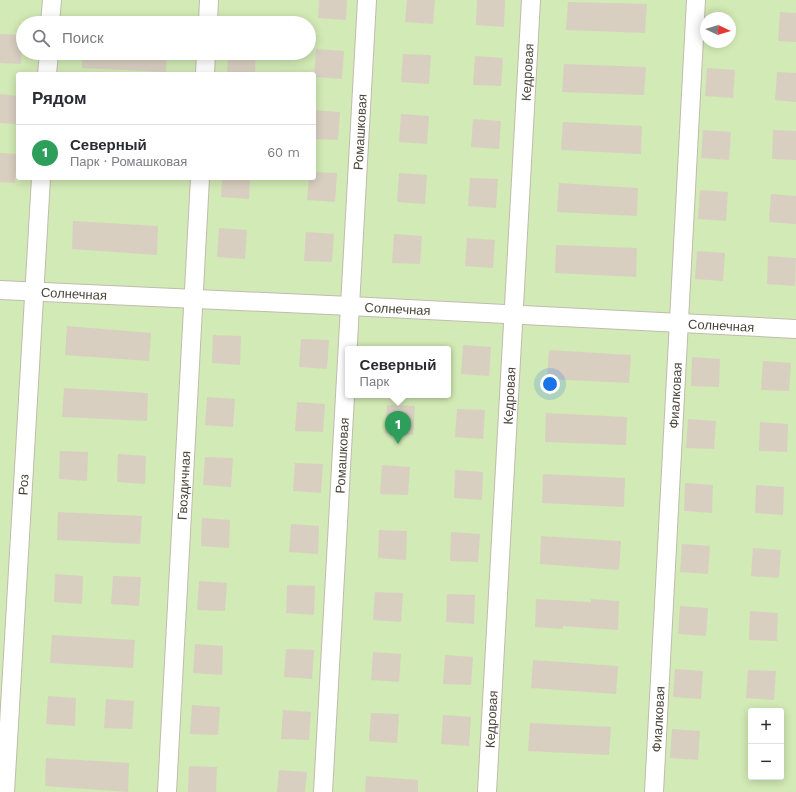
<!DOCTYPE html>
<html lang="ru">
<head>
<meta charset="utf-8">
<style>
	:root { --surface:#fff; --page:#f2f2f3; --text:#2b2b33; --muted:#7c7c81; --line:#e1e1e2; --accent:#b45309 }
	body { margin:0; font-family:"Work Sans",sans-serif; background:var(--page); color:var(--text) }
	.controls { position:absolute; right:12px; bottom:12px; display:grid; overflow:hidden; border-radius:4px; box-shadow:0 2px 10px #0003 }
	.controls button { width:36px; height:36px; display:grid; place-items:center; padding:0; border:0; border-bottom:1px solid var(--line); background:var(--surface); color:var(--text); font:20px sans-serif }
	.compass { position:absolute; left:700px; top:12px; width:36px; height:36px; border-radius:50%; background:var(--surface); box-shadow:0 2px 10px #0003; rotate:94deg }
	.you { position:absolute; left:550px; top:384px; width:14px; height:14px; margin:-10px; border:3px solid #fff; border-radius:50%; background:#1a73e8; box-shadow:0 0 0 6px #1a73e833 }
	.badge { display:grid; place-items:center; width:26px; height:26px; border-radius:50%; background:var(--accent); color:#fff; font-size:13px; font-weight:700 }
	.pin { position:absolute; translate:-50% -33px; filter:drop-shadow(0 1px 2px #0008) }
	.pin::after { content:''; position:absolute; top:21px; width:14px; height:12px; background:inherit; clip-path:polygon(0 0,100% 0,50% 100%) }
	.popup { position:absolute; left:345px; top:346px; width:106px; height:52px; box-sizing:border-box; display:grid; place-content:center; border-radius:4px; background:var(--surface); filter:drop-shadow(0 1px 3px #0005); font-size:13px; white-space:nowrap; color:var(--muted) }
	.popup b { font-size:15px; color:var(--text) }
	.popup::after { content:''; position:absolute; left:50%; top:100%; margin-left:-8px; border:8px solid transparent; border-top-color:var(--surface) }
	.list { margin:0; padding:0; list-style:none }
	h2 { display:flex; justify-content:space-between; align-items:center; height:52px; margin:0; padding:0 16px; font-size:17px }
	h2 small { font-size:13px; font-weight:400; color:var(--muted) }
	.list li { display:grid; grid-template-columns:26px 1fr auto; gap:12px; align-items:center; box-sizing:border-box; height:56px; padding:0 16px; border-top:1px solid var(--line) }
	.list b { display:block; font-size:15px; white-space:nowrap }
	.list p { margin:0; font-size:13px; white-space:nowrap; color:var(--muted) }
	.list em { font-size:13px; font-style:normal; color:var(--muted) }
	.icon { flex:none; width:22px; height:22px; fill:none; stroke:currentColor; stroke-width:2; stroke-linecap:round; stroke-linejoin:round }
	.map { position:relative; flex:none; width:796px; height:792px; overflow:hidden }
	.search { position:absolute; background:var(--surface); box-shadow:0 2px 10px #0003; left:16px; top:16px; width:300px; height:44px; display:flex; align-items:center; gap:10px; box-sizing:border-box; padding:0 14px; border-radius:22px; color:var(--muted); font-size:15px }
	.panel { position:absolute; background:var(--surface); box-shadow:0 2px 10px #0003; left:16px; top:72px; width:300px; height:108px; border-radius:4px }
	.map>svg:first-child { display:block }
</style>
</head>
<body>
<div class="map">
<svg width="796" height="792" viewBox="0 0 796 792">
	<rect width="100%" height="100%" fill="#f6f3ec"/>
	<!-- green -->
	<path fill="#d2eab5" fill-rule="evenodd" d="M 0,0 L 796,0 L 796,792 L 0,792 ZM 706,18 L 730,18 L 730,42 L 706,42 ZM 23,23 L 309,23 L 309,53 L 23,53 ZM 18,74 L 314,74 L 314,178 L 18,178 ZM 348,349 L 448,349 L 448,395 L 348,395 ZM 751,711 L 781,711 L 781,777 L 751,777 Z"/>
	<!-- building -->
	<path fill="#d8cfc1" d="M 319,0 L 347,0 L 346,20 L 318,18 Z
		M 407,0 L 435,0 L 433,24 L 405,22 Z
		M 477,0 L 505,0 L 504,27 L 476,25 Z
		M 568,2 L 647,4 L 645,33 L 566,30 Z
		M 780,12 L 796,13 L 796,42 L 778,41 Z
		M 0,34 L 22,35 L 21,64 L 0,63 Z
		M 316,49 L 344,51 L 342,79 L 314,77 Z
		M 82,53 L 167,53 L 166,72 L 82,68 Z
		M 228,53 L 256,53 L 255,74 L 227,74 Z
		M 403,54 L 431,55 L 429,84 L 401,82 Z
		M 475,56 L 503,58 L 501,86 L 473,85 Z
		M 564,64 L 646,67 L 644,95 L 562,92 Z
		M 707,68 L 735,70 L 733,98 L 705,96 Z
		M 777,72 L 796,73 L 796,102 L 775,100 Z
		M 0,94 L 18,96 L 16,124 L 0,123 Z
		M 314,110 L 340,112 L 338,140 L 314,139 Z
		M 401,114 L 429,116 L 427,144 L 399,142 Z
		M 473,119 L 501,121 L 499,149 L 471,147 Z
		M 563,122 L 642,126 L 641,154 L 561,150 Z
		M 703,130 L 731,132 L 729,160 L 701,158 Z
		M 773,130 L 796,131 L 796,160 L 772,159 Z
		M 0,153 L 17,154 L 15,183 L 0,182 Z
		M 314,172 L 337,173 L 335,202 L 307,200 L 309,178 L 314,178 Z
		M 399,173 L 427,175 L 425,204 L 397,202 Z
		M 222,178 L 250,178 L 249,199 L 221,197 Z
		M 470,178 L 498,179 L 496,208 L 468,206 Z
		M 559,183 L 638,188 L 637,216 L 557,212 Z
		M 700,190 L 728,192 L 726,221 L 698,219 Z
		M 771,194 L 796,196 L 796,224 L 769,222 Z
		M 73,221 L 158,226 L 157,255 L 72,249 Z
		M 219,228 L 247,230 L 245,259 L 217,257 Z
		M 306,232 L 334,234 L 332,262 L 304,261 Z
		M 394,234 L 422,236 L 420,264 L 392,263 Z
		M 467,238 L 495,240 L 493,268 L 465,266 Z
		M 556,245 L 637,248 L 636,277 L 555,273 Z
		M 697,251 L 725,253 L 723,281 L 695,279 Z
		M 768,256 L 796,258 L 795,286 L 767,284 Z
		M 67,326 L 151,333 L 149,361 L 65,355 Z
		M 213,335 L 241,336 L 240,365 L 212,363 Z
		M 301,339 L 329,340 L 327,369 L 299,367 Z
		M 463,345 L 491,347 L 489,376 L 461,374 Z
		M 549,350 L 631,355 L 629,383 L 547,379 Z
		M 692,357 L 720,359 L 719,387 L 691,386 Z
		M 763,361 L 791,363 L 789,391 L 761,390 Z
		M 64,388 L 148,393 L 147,421 L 62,417 Z
		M 207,397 L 235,399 L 233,427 L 205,425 Z
		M 297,402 L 325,404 L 323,432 L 295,431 Z
		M 387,405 L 415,406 L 413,435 L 385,433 Z
		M 457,409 L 485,410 L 483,439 L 455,437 Z
		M 546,413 L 627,417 L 626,445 L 545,442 Z
		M 688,419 L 716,421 L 714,449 L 686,448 Z
		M 760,422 L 788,424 L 787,452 L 759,451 Z
		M 60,451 L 88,452 L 87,481 L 59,479 Z
		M 118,454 L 146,456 L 145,484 L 117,482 Z
		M 205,457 L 233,458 L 231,487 L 203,485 Z
		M 295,463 L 323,464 L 321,493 L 293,491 Z
		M 382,465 L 410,467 L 408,495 L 380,494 Z
		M 455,470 L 483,472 L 482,500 L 454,498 Z
		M 543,474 L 625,478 L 624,507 L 542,503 Z
		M 685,483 L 713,485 L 712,513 L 684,511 Z
		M 756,485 L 784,487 L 783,515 L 755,513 Z
		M 58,512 L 142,516 L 140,544 L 57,540 Z
		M 202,518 L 230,520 L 229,548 L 201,546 Z
		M 291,524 L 319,526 L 318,554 L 289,552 Z
		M 379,530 L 407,531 L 406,560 L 378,558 Z
		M 451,532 L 480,534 L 478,562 L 450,561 Z
		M 541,536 L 621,541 L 619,570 L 540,564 Z
		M 682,544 L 710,546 L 708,574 L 680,572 Z
		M 753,548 L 781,550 L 779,578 L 751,576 Z
		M 55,574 L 83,576 L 82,604 L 54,602 Z
		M 113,576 L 141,577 L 139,606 L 111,604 Z
		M 199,581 L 227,583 L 225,611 L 197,610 Z
		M 287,585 L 315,586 L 314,615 L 286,613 Z
		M 375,592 L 403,593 L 401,622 L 373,620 Z
		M 447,594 L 475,595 L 474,624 L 446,622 Z
		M 536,599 L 591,602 L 591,599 L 619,601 L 618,630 L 563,626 L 563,629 L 535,627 Z
		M 680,606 L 708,608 L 706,636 L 678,634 Z
		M 750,611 L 778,613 L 777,641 L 749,640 Z
		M 52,635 L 135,640 L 133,668 L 50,663 Z
		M 195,644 L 223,646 L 222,675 L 193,673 Z
		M 286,649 L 314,650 L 312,679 L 284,677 Z
		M 373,652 L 401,654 L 399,682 L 371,680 Z
		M 445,655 L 473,657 L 471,685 L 443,684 Z
		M 533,660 L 618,666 L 616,694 L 531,688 Z
		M 675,669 L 703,671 L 701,699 L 673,697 Z
		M 748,670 L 776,671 L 774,700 L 746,698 Z
		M 48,696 L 76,698 L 75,726 L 46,724 Z
		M 106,699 L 134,701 L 132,729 L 104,728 Z
		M 192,705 L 220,707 L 218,735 L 190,734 Z
		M 283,710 L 311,712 L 309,740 L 281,739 Z
		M 371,713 L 399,714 L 397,743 L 369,741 Z
		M 443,715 L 471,717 L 469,746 L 441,744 Z
		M 530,723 L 611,727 L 609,755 L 528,751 Z
		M 672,729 L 700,731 L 698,760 L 670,758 Z
		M 46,758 L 129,763 L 128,792 L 45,786 Z
		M 189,766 L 217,767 L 216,792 L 188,792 Z
		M 279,770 L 307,772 L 305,792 L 277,792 Z
		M 366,776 L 418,780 L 418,792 L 365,792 Z"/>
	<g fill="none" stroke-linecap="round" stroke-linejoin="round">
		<defs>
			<g id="minor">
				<path d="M 50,23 L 52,0"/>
				<path d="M 208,23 L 209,0"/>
				<path d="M 47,74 L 49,53"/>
				<path d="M 205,74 L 206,53"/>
				<path id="s1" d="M 0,290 L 350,306 L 796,329"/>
				<path id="s2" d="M 5,792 L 41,178"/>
				<path id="s3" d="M 167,792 L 200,178"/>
				<path id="s4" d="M 323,792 L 367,0"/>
				<path id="s5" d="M 487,792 L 531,0"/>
				<path id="s6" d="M 654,792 L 696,0"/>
			</g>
		</defs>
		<!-- minor casing -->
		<use href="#minor" stroke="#c2bbae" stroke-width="20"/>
		<!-- minor -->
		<use href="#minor" stroke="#fff" stroke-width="18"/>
	</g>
	<g text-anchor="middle" stroke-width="4" stroke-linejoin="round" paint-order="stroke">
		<!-- street labels -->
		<g font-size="13" fill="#4b4439" stroke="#fff">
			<text dy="5" stroke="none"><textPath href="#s5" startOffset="721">Кедровая</textPath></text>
			<text dy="5" stroke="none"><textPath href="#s4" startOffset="661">Ромашковая</textPath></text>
			<text dy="5" stroke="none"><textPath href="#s1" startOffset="74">Солнечная</textPath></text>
			<text dy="5" stroke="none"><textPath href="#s1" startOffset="398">Солнечная</textPath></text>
			<text dy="5" stroke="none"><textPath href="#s1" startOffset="722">Солнечная</textPath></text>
			<text dy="5" stroke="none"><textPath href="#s5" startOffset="397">Кедровая</textPath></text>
			<text dy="5" stroke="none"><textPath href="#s6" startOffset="397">Фиалковая</textPath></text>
			<text dy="5" stroke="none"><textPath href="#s4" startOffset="337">Ромашковая</textPath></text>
			<text dy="5" stroke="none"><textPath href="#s2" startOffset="308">Роз</textPath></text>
			<text dy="5" stroke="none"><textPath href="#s3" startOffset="307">Гвоздичная</textPath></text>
			<text dy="5" stroke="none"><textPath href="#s5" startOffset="73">Кедровая</textPath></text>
			<text dy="5" stroke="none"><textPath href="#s6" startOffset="73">Фиалковая</textPath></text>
		</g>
	</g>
</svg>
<div class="controls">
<button>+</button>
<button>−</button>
</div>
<svg class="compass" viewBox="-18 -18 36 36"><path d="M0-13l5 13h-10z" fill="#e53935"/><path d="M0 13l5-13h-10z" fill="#7c7c81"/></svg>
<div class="you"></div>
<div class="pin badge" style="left:398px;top:444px;background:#2e9e5b">1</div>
<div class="popup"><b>Северный</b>Парк</div>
<div class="search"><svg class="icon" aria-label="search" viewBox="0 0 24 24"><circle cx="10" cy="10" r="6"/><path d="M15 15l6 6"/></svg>Поиск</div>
<section class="panel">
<h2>Рядом<small></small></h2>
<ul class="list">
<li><span class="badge" style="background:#2e9e5b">1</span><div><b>Северный</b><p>Парк · Ромашковая</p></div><em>60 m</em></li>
</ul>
</section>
</div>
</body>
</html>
